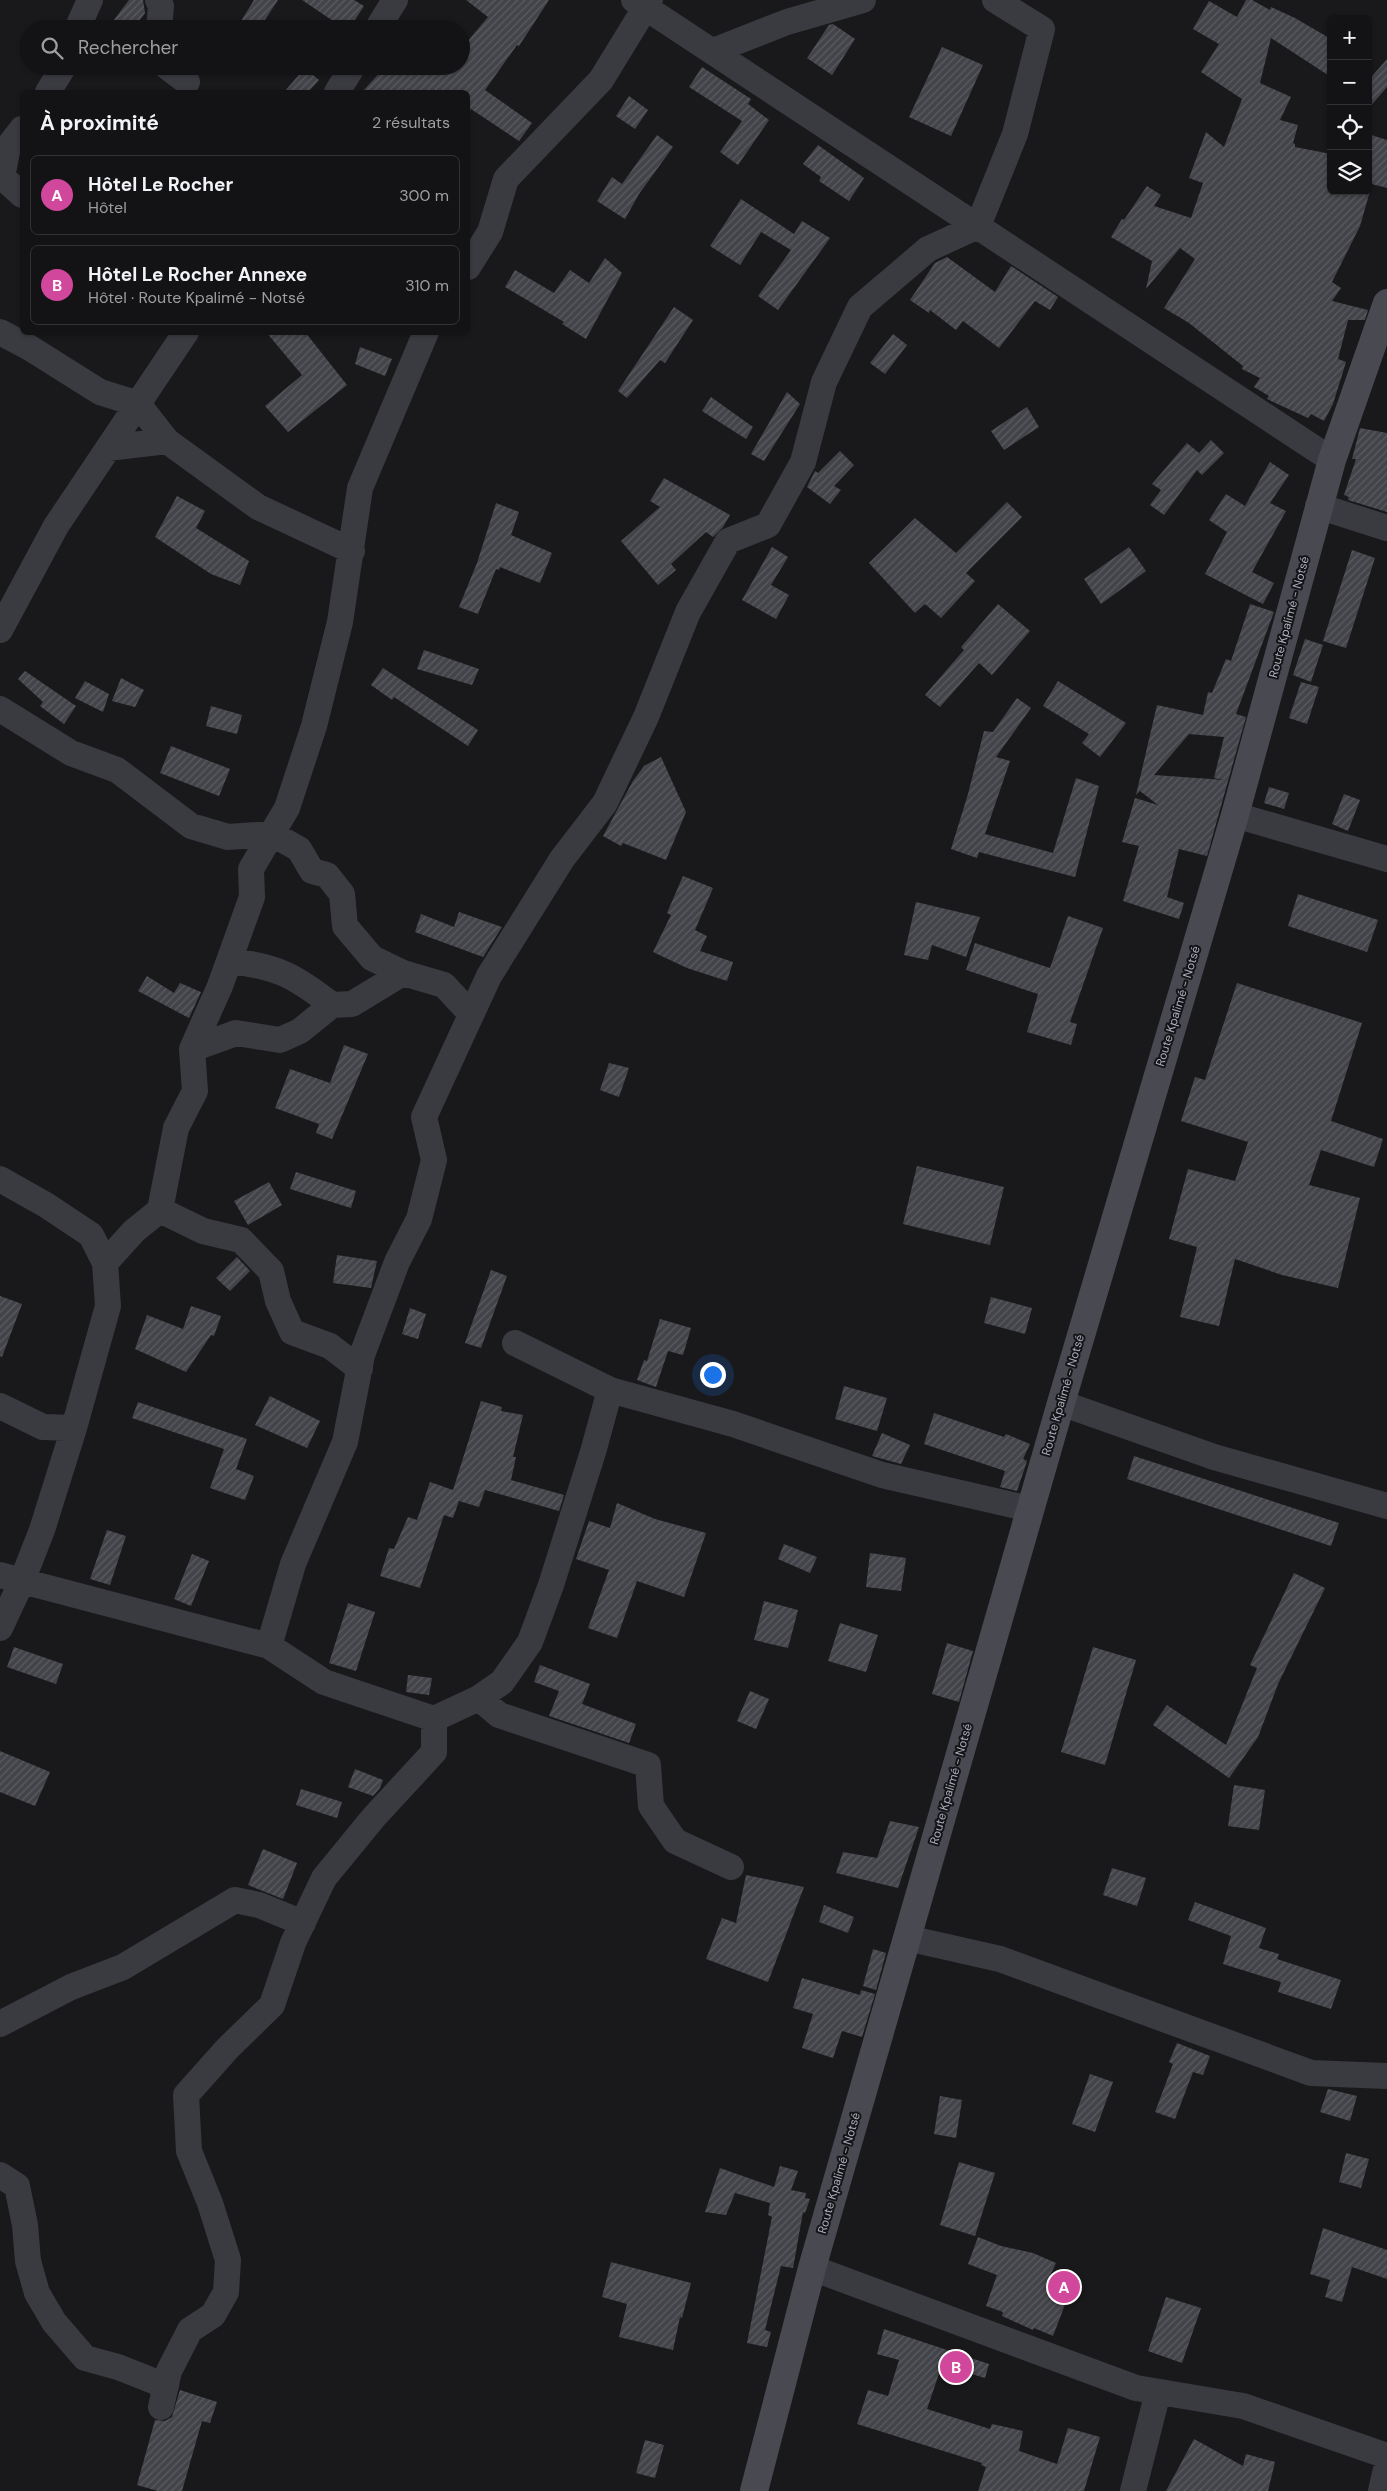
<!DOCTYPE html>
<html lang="fr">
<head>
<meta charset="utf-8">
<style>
	:root { --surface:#131315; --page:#202022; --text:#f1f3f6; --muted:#9d9ea0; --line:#323234; --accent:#fdc430 }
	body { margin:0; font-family:"DM Sans",sans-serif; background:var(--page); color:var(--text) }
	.controls { position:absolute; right:15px; top:15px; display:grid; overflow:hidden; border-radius:8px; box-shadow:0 1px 4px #0004 }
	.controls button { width:45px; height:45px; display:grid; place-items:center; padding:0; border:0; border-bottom:1px solid var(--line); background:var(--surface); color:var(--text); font:25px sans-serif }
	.you { position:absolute; left:712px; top:1374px; width:18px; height:18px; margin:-12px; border:4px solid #fff; border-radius:50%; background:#1a73e8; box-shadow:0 0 0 8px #1a73e833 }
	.badge { display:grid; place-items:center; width:32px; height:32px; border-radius:50%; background:var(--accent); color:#fff; font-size:16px; font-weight:700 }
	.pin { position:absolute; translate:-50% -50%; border:2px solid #fff; box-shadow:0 1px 5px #0006 }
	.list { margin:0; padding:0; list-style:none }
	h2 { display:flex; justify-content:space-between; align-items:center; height:65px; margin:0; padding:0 20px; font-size:21px }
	h2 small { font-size:16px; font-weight:400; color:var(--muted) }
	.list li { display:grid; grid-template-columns:32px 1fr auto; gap:15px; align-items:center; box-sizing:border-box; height:80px; margin:0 10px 10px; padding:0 10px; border:1px solid var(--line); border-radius:8px }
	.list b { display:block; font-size:19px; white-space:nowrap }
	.list p { margin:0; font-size:16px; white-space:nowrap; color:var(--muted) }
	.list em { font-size:16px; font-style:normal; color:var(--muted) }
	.icon { flex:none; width:28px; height:28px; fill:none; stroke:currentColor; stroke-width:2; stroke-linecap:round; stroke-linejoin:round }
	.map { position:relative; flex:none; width:1387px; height:2491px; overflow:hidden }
	.search { position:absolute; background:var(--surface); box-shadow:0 1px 4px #0004; left:20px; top:20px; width:450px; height:55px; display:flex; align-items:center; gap:12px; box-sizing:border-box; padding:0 18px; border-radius:28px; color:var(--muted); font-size:19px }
	.panel { position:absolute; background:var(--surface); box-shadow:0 1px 4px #0004; left:20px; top:90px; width:450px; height:245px; border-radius:8px }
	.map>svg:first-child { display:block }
</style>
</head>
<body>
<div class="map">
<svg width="1387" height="2491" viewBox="0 0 1387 2491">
	<defs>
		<pattern id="building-hatch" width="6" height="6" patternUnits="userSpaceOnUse" patternTransform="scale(1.25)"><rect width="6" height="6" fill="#434449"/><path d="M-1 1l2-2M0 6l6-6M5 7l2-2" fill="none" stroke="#5b5c61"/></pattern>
	</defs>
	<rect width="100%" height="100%" fill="#19191c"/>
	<!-- building -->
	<path fill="url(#building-hatch)" fill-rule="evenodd" d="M 129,0 L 143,0 L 145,13 L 133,29 L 107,29 Z
		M 254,0 L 278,0 L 259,29 L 236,29 Z
		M 302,0 L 354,0 L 364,6 L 349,29 L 345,29 Z
		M 466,0 L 549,0 L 519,46 L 517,45 L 485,90 L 532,123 L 519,141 L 471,109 L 468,114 L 468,92 L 362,92 L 386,66 L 428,66 L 442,74 L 448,66 L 461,66 L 461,49 L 488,17 Z
		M 1246,0 L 1252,0 L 1270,10 L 1271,7 L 1295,18 L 1331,39 L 1331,77 L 1271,38 L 1260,83 L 1291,97 L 1280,120 L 1298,125 L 1293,143 L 1295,144 L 1295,147 L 1331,154 L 1331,191 L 1370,191 L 1360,226 L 1332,282 L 1341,288 L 1332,301 L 1368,310 L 1365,320 L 1348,320 L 1338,359 L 1346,362 L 1333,404 L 1324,421 L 1311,414 L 1308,418 L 1267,399 L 1269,396 L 1254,387 L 1260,378 L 1242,369 L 1243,366 L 1189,323 L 1164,308 L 1195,259 L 1180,248 L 1146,289 L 1152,261 L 1111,237 L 1122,219 L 1124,220 L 1147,186 L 1161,195 L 1154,206 L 1191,218 L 1203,183 L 1189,178 L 1206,132 L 1224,147 L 1242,99 L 1201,72 L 1219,44 L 1193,29 L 1209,1 L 1237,17 Z
		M 833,24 L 855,39 L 832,75 L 807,58 L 829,25 Z
		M 942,47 L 983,65 L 951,136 L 909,117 Z
		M 1387,59 L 1387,87 L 1368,109 L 1368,81 Z
		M 702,67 L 751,99 L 748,104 L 769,120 L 738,165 L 720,152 L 742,121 L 689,87 Z
		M 305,68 L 319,80 L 308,92 L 284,92 Z
		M 629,96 L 648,110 L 635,129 L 616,116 Z
		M 1368,134 L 1387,140 L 1387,188 L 1368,183 Z
		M 657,135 L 673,147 L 639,194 L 625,219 L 597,201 L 612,177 L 622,184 Z
		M 818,145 L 864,178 L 849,201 L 819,181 L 821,177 L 803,164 Z
		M 741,199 L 794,234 L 802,221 L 830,238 L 778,310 L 758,296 L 791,250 L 761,232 L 740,265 L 710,246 Z
		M 947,257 L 995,292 L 1011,266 L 1058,297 L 1050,310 L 1035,301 L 999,348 L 963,321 L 956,330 L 930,310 L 929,313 L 910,300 L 935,263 Z
		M 605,258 L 622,273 L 586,339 L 562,324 L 564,322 L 505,287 L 515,270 L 554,293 L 570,270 L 589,283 Z
		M 674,307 L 693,320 L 665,363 L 660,360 L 627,398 L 618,391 Z
		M 266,332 L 305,332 L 347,385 L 288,432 L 265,406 L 302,375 Z
		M 893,334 L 907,345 L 885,374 L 870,363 Z
		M 360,347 L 392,359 L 385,376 L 355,364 Z
		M 787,392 L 800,404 L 764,461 L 751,454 Z
		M 711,397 L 753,427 L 746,439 L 702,411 Z
		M 1027,407 L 1039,427 L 1004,450 L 991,431 Z
		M 1360,428 L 1387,433 L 1387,512 L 1348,500 L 1349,497 L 1344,495 L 1356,459 L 1352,459 Z
		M 1211,440 L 1224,453 L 1202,475 L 1197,470 L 1164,515 L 1150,505 L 1161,490 L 1152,484 L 1187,443 L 1199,453 Z
		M 840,451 L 854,465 L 834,486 L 841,490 L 830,504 L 807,487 L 815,471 L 818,473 Z
		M 1270,462 L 1289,475 L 1270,503 L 1286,511 L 1252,572 L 1274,583 L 1263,604 L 1205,574 L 1227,532 L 1209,520 L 1226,494 L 1245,506 Z
		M 664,478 L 730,515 L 723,527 L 713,537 L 706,532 L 671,564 L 676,570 L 658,585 L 621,541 L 660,507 L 650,501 Z
		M 177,496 L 205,511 L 196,528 L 249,561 L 240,585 L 211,574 L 155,537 Z
		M 1007,502 L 1022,517 L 966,573 L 975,581 L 941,618 L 925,604 L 915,613 L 869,563 L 915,518 L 956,553 Z
		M 496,503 L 519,512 L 511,535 L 552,553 L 540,583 L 500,567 L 499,570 L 496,569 L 478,614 L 459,607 L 477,563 Z
		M 772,547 L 788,557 L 771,585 L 789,595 L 776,619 L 742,600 Z
		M 1129,547 L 1146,571 L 1101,604 L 1084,579 Z
		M 1352,550 L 1375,558 L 1346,648 L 1323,641 Z
		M 998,604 L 1030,631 L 992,675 L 979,663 L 940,707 L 925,695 L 964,650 L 961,647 Z
		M 1250,604 L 1274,612 L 1236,714 L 1246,717 L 1207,856 L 1179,849 L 1167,897 L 1184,903 L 1179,919 L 1123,901 L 1139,846 L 1122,842 L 1135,798 L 1158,805 L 1140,791 L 1136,795 L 1157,705 L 1203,715 L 1208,692 L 1212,693 L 1226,659 L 1231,661 ZM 1189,734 L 1224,737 L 1214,778 L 1225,780 L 1154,775 Z
		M 1305,639 L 1323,645 L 1311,682 L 1293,675 Z
		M 424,650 L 479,669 L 472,685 L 417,669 Z
		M 383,668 L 478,730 L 468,746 L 394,697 L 392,700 L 371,685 Z
		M 25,671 L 76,706 L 64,724 L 40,706 L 43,702 L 18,679 Z
		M 121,678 L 144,690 L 135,707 L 112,701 Z
		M 85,681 L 109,694 L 103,712 L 75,698 Z
		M 1058,681 L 1126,723 L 1100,757 L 1082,743 L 1089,734 L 1043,706 Z
		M 1301,682 L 1319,687 L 1307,724 L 1289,718 Z
		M 1017,698 L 1031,708 L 996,757 L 1010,761 L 985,834 L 1053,853 L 1076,778 L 1099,786 L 1075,877 L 979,852 L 977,858 L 951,849 L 968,794 L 984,731 L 993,732 Z
		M 211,706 L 242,715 L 237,734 L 206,726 Z
		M 171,746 L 230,769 L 219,796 L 160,773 Z
		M 661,757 L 686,812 L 666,860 L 623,843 L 621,846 L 603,836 L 633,781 L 644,766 Z
		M 1269,787 L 1289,793 L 1284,809 L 1264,803 Z
		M 1344,794 L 1360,800 L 1348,831 L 1332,824 Z
		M 683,876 L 713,888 L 695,930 L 707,936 L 700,951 L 733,962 L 727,981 L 687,968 L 653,952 L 671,915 L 667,913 Z
		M 1298,894 L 1378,920 L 1367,952 L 1288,926 Z
		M 916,902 L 980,917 L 966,957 L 932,945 L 928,960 L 904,955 Z
		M 459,912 L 502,927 L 483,957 L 415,932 L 421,914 L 454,927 Z
		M 1068,916 L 1103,928 L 1070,1022 L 1077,1024 L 1071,1045 L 1027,1032 L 1038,994 L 966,970 L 975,943 L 1050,968 Z
		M 147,976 L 174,993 L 180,983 L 201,992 L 189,1018 L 138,991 Z
		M 1237,983 L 1362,1023 L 1331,1121 L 1383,1139 L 1374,1167 L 1321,1150 L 1309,1185 L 1360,1198 L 1338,1288 L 1282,1275 L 1235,1259 L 1219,1326 L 1180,1317 L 1197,1247 L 1169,1239 L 1188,1169 L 1235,1181 L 1248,1142 L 1181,1121 L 1195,1077 L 1205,1080 Z
		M 344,1045 L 368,1054 L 332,1139 L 316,1133 L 319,1124 L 275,1108 L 290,1069 L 330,1083 Z
		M 609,1063 L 629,1068 L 619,1097 L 600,1090 Z
		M 917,1166 L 1004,1187 L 990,1245 L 903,1224 Z
		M 296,1172 L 356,1191 L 351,1208 L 290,1189 Z
		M 269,1182 L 282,1205 L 248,1225 L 234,1201 Z
		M 337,1255 L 377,1261 L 371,1288 L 333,1283 Z
		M 237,1257 L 250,1271 L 230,1291 L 216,1278 Z
		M 491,1270 L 507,1276 L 481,1348 L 465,1343 Z
		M 0,1296 L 22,1304 L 2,1357 L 0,1356 Z
		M 991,1297 L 1032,1308 L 1025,1334 L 984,1323 Z
		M 191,1306 L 221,1316 L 214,1336 L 211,1335 L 186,1372 L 135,1349 L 147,1315 L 183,1329 Z
		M 410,1308 L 426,1314 L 418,1339 L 402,1334 Z
		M 660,1319 L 691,1328 L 683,1355 L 668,1351 L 656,1387 L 637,1380 L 644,1360 L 647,1361 Z
		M 844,1386 L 887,1398 L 877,1431 L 835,1419 Z
		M 270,1396 L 320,1421 L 307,1448 L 255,1425 Z
		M 481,1401 L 502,1407 L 501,1411 L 523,1415 L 513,1457 L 516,1457 L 511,1480 L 564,1495 L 559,1511 L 485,1490 L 479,1507 L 459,1501 L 453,1518 L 444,1515 L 420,1588 L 380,1576 L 389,1548 L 394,1549 L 408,1517 L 417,1520 L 430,1482 L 453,1490 Z
		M 138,1402 L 247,1439 L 236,1469 L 254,1476 L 245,1500 L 210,1488 L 224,1449 L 132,1418 Z
		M 934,1413 L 1004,1437 L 1006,1434 L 1030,1444 L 1023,1459 L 1027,1461 L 1017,1491 L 1000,1487 L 1005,1471 L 924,1444 Z
		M 882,1433 L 910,1445 L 901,1464 L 872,1456 Z
		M 1134,1456 L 1339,1523 L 1331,1546 L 1127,1479 Z
		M 617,1503 L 655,1519 L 706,1533 L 684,1597 L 637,1581 L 617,1638 L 588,1628 L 609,1570 L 576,1559 L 589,1521 L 610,1528 Z
		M 107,1530 L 126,1536 L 110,1585 L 90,1579 Z
		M 784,1544 L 817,1557 L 810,1573 L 778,1559 Z
		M 870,1553 L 906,1558 L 901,1591 L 866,1587 Z
		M 192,1554 L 209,1561 L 191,1606 L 174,1599 Z
		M 1294,1573 L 1325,1588 L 1278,1684 L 1258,1737 L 1229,1778 L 1153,1725 L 1167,1705 L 1226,1745 L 1257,1668 L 1250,1665 Z
		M 764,1601 L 798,1610 L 788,1648 L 754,1640 Z
		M 348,1603 L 375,1612 L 356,1671 L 329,1663 Z
		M 840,1623 L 878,1635 L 866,1672 L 828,1661 Z
		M 947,1643 L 973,1651 L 959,1702 L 932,1694 Z
		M 14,1647 L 63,1664 L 56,1684 L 7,1667 Z
		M 1093,1647 L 1136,1660 L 1105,1765 L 1061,1752 Z
		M 540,1665 L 590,1684 L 582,1704 L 636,1724 L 629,1743 L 549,1716 L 559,1691 L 534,1682 Z
		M 408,1675 L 432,1678 L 429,1695 L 406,1692 Z
		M 750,1691 L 769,1699 L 756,1729 L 737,1721 Z
		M 0,1751 L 50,1772 L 35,1806 L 0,1792 Z
		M 355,1769 L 383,1780 L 380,1788 L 373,1796 L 348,1787 Z
		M 1234,1785 L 1265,1790 L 1259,1830 L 1228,1826 Z
		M 301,1789 L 342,1802 L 337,1818 L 296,1805 Z
		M 890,1821 L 919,1827 L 898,1888 L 836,1873 L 843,1852 L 877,1858 Z
		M 263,1849 L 297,1863 L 283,1899 L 248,1885 Z
		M 1112,1868 L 1146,1878 L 1137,1906 L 1103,1895 Z
		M 746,1875 L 804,1887 L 768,1982 L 706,1959 L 722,1918 L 736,1923 Z
		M 1195,1902 L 1266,1928 L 1259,1948 L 1279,1954 L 1277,1959 L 1341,1980 L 1331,2009 L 1278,1992 L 1281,1982 L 1223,1964 L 1231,1936 L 1188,1920 Z
		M 824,1905 L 854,1917 L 848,1933 L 819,1922 Z
		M 873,1949 L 886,1953 L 876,1990 L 863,1986 Z
		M 802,1978 L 860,1995 L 861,1990 L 875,1994 L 862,2037 L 842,2031 L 833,2058 L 802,2048 L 813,2014 L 793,2008 Z
		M 1177,2043 L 1210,2056 L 1203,2075 L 1193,2072 L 1175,2119 L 1155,2112 L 1173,2064 L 1169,2062 Z
		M 1090,2074 L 1113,2082 L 1095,2132 L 1072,2124 Z
		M 1328,2089 L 1357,2096 L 1350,2121 L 1320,2112 Z
		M 940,2096 L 962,2100 L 956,2138 L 934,2134 Z
		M 1346,2153 L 1369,2159 L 1361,2188 L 1339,2182 Z
		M 959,2162 L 995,2173 L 975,2236 L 940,2225 Z
		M 780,2166 L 798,2171 L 791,2190 L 806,2193 L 805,2198 L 810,2199 L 805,2213 L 803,2212 L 793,2268 L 781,2266 L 765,2330 L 771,2332 L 767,2347 L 747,2343 L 772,2217 L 768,2215 L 770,2203 L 735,2193 L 726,2215 L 705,2212 L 720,2168 L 774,2187 Z
		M 1323,2228 L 1387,2250 L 1387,2279 L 1352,2267 L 1342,2302 L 1325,2297 L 1330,2280 L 1310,2274 Z
		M 978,2237 L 1001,2246 L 1033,2253 L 1056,2263 L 1048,2280 L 1071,2289 L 1053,2336 L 1034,2328 L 1033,2330 L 1002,2316 L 1003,2312 L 986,2306 L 997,2275 L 968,2264 Z
		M 611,2262 L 691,2283 L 682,2318 L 680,2317 L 673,2350 L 619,2337 L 627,2304 L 602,2297 Z
		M 1166,2297 L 1201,2308 L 1182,2363 L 1148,2351 Z
		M 884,2329 L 989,2364 L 985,2378 L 942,2365 L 927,2409 L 990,2429 L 992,2424 L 1023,2431 L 1019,2451 L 1057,2464 L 1068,2428 L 1100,2437 L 1084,2491 L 978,2491 L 986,2467 L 981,2465 L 982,2463 L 857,2424 L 868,2390 L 888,2396 L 899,2360 L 877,2354 Z
		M 180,2390 L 217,2402 L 210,2423 L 202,2421 L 182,2491 L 158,2491 L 137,2485 L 155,2420 L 165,2421 L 172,2417 Z
		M 1194,2439 L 1243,2466 L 1246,2454 L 1275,2462 L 1268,2491 L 1166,2491 Z
		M 645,2440 L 664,2445 L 655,2478 L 636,2473 Z"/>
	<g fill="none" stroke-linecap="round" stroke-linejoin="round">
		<!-- street -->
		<path stroke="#3a3b41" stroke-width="26" d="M 158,0 L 161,6 L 159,29
			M 634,0 L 1332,460
			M 77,29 L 90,0
			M 377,29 L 395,0
			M 713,51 L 787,22 L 863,0
			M 166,66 L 187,82
			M 48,92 L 64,66
			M 337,92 L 353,66
			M 0,175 L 22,195
			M 2,177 L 8,147 L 22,129
			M 468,267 L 490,232 L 506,179 L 601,80 L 650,0
			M 0,332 L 30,348 L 100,392 L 138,404 L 167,441
			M 108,448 L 167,441 L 258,507 L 352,551
			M 1318,506 L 1387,528
			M 0,630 L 56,526 L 186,332
			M 0,709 L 71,753 L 117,770 L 191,826 L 228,837 L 272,834 L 299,849 L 312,871 L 327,875 L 342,894 L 345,926 L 372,958 L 403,973
			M 1235,815 L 1387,859
			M 229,961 C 277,966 295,976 332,1005
			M 192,1049 L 236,1033 L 280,1040 L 300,1031 L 332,1005 L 352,1004 L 403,973 L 444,985 L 471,1014
			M 0,1179 L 46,1205 L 91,1235 L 105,1263
			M 160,1210 L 203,1231 L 241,1240 L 271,1271 L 278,1301 L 292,1332 L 330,1346 L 360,1369
			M 515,1343 L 610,1390 L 733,1424 L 882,1475 L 1030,1509
			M 1061,1403 L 1214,1457 L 1387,1506
			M 0,1406 L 43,1427 L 74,1428
			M 0,1575 L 22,1581 L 42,1530 L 74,1428 L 108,1306 L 105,1263 L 134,1231 L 160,1210 L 176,1128 L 195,1091 L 192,1049 L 220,986 L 252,897 L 251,869 L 287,808 L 314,726 L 340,622 L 360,488 L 426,332
			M 0,1628 L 22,1581 L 269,1646 L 324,1682 L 434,1719 L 479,1698 L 499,1715 L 648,1765 L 651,1806 L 675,1841 L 731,1867
			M 269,1646 L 293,1564 L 345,1442 L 362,1355 L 397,1262 L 419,1219 L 434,1160 L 424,1117 L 489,976 L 562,859 L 605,803 L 646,717 L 688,612 L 728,541 L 768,525 L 803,462 L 824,382 L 860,307 L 928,249 L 978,226 L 1015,134 L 1042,29 L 995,0
			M 479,1698 L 502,1682 L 530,1642 L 551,1585 L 593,1452 L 610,1390
			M 907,1938 L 1000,1959 L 1311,2073 L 1387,2076
			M 0,2024 L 71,1987 L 123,1967 L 235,1900 L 259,1905 L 303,1923
			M 0,2175 L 17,2186 L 25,2225 L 28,2261 L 37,2293 L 54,2322 L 85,2358 L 118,2367 L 166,2386
			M 812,2268 L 1136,2388 L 1243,2406 L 1387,2456
			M 161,2407 L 169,2371 L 190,2330 L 213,2315 L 226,2292 L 228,2260 L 210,2203 L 189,2151 L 186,2095 L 227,2049 L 272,2005 L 293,1943 L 324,1878 L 374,1817 L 434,1752 L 434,1719
			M 1133,2491 L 1158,2392
			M 1381,2491 L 1387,2465"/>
		<!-- secondary -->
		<path stroke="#484951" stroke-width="28" d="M 754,2491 L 812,2268 L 1061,1403 L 1235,815 L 1332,460 L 1387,303"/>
	</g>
	<g text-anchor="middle" stroke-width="4" stroke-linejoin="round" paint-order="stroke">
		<!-- street labels -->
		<g font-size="12" fill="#abafbc" stroke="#141417">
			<text transform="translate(1289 617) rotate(-75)" y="4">Route Kpalimé - Notsé</text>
			<text transform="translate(1178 1006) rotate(-73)" y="4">Route Kpalimé - Notsé</text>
			<text transform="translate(1063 1395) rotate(-74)" y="4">Route Kpalimé - Notsé</text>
			<text transform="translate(951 1784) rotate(-74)" y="4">Route Kpalimé - Notsé</text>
			<text transform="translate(839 2173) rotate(-74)" y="4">Route Kpalimé - Notsé</text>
		</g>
	</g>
</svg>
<div class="controls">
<button>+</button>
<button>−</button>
<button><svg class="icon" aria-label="locate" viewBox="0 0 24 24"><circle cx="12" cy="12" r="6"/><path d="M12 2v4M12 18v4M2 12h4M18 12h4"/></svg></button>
<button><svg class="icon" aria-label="layers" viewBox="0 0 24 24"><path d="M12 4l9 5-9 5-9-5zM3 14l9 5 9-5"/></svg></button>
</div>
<div class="you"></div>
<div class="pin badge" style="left:1064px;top:2287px;background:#d1479c">A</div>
<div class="pin badge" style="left:956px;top:2367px;background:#d1479c">B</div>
<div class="search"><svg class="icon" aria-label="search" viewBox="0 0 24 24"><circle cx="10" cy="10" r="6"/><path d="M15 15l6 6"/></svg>Rechercher</div>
<section class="panel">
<h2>À proximité<small>2 résultats</small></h2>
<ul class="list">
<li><span class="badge" style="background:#d1479c">A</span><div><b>Hôtel Le Rocher</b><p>Hôtel</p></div><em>300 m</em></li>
<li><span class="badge" style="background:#d1479c">B</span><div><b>Hôtel Le Rocher Annexe</b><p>Hôtel · Route Kpalimé - Notsé</p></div><em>310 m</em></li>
</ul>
</section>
</div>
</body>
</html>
